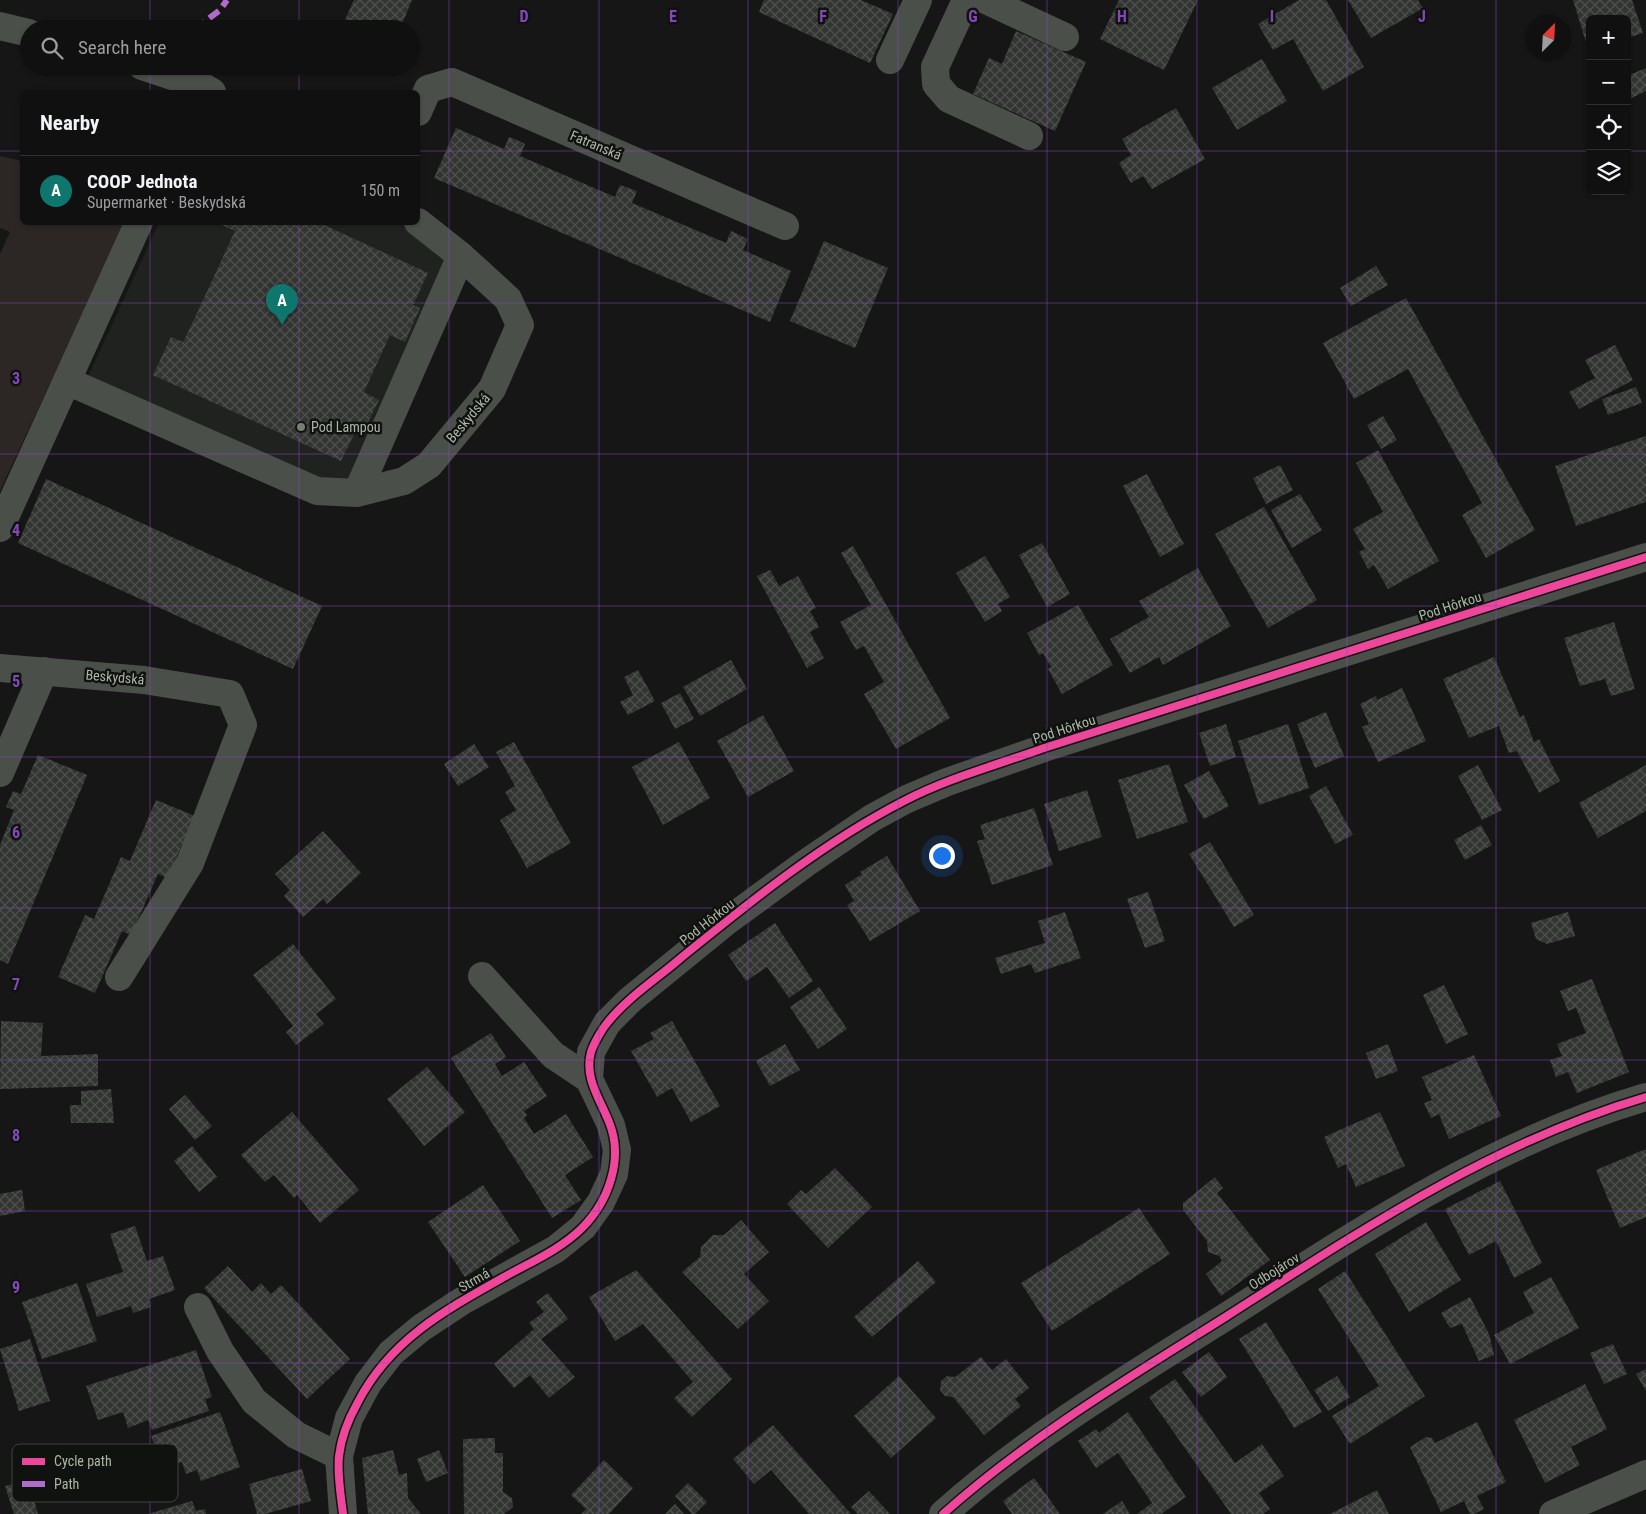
<!DOCTYPE html>
<html lang="en">
<head>
<meta charset="utf-8">
<style>
	:root { --surface:#101010; --page:#191919; --text:#f1f3f6; --muted:#9c9d9f; --line:#303030; --accent:#0f766e }
	body { margin:0; font-family:"Roboto Condensed",sans-serif; background:var(--page); color:var(--text) }
	.controls { position:absolute; right:15px; top:15px; display:grid; overflow:hidden; border-radius:8px; box-shadow:0 1px 4px #0004 }
	.controls button { width:45px; height:45px; display:grid; place-items:center; padding:0; border:0; border-bottom:1px solid var(--line); background:var(--surface); color:var(--text); font:25px sans-serif }
	.compass { position:absolute; left:1526px; top:15px; width:45px; height:45px; border-radius:50%; background:var(--surface); box-shadow:0 1px 4px #0004; rotate:24deg }
	.you { position:absolute; left:941px; top:855px; width:18px; height:18px; margin:-12px; border:4px solid #fff; border-radius:50%; background:#1a73e8; box-shadow:0 0 0 8px #1a73e833 }
	.badge { display:grid; place-items:center; width:32px; height:32px; border-radius:50%; background:var(--accent); color:#fff; font-size:16px; font-weight:700 }
	.pin { position:absolute; translate:-50% -41px; filter:drop-shadow(0 1px 2px #0008) }
	.pin::after { content:''; position:absolute; top:26px; width:18px; height:15px; background:inherit; clip-path:polygon(0 0,100% 0,50% 100%) }
	.list { margin:0; padding:0; list-style:none }
	h2 { display:flex; justify-content:space-between; align-items:center; height:65px; margin:0; padding:0 20px; font-size:21px }
	h2 small { font-size:16px; font-weight:400; color:var(--muted) }
	.list li { display:grid; grid-template-columns:32px 1fr auto; gap:15px; align-items:center; box-sizing:border-box; height:70px; padding:0 20px; border-top:1px solid var(--line) }
	.list b { display:block; font-size:19px; white-space:nowrap }
	.list p { margin:0; font-size:16px; white-space:nowrap; color:var(--muted) }
	.list em { font-size:16px; font-style:normal; color:var(--muted) }
	.icon { flex:none; width:28px; height:28px; fill:none; stroke:currentColor; stroke-width:2; stroke-linecap:round; stroke-linejoin:round }
	.map { position:relative; flex:none; width:1646px; height:1514px; overflow:hidden }
	.search { position:absolute; background:var(--surface); box-shadow:0 1px 4px #0004; left:20px; top:20px; width:400px; height:55px; display:flex; align-items:center; gap:12px; box-sizing:border-box; padding:0 18px; border-radius:28px; color:var(--muted); font-size:19px }
	.panel { position:absolute; background:var(--surface); box-shadow:0 1px 4px #0004; left:20px; top:90px; width:400px; height:135px; border-radius:8px }
	.map>svg:first-child { display:block }
</style>
</head>
<body>
<div class="map">
<svg width="1646" height="1514" viewBox="0 0 1646 1514">
	<defs>
		<pattern id="building-cross-hatch" width="8" height="8" patternUnits="userSpaceOnUse" patternTransform="scale(1.25)"><rect width="8" height="8" fill="#333533"/><path d="M0 0l8 8M0 8l8-8" fill="none" stroke="#4e504e"/></pattern>
	</defs>
	<rect width="100%" height="100%" fill="#161616"/>
	<!-- built -->
	<path fill="#202220" d="M 418,222 L 472,248 L 372,477 L 322,486 L 87,379 L 159,223 Z"/>
	<!-- grass -->
	<path fill="#2c2625" d="M 0,156 L 22,161 L 22,222 L 125,223 L 0,491 L 0,254 L 10,232 L 0,228 Z"/>
	<!-- building -->
	<path fill="url(#building-cross-hatch)" d="M 354,0 L 412,0 L 400,29 L 341,29 Z
		M 764,0 L 861,0 L 893,14 L 870,63 L 759,12 Z
		M 1119,0 L 1198,0 L 1164,70 L 1100,39 Z
		M 1299,0 L 1326,0 L 1364,67 L 1323,91 L 1293,39 L 1273,50 L 1258,24 Z
		M 1348,0 L 1418,0 L 1423,8 L 1371,38 Z
		M 1573,0 L 1632,0 L 1643,33 L 1627,38 L 1627,19 L 1590,19 L 1589,52 Z
		M 1016,31 L 1086,62 L 1055,131 L 973,94 L 989,58 L 1002,64 Z
		M 1262,59 L 1287,101 L 1237,130 L 1212,88 Z
		M 1646,68 L 1646,91 L 1627,100 L 1627,76 Z
		M 1176,108 L 1205,159 L 1152,189 L 1143,176 L 1131,183 L 1119,163 L 1131,155 L 1122,139 Z
		M 456,128 L 504,149 L 509,137 L 517,140 L 525,144 L 520,156 L 615,197 L 620,185 L 637,191 L 632,203 L 726,243 L 731,231 L 748,239 L 743,250 L 791,271 L 770,322 L 434,178 Z
		M 223,222 L 318,222 L 428,273 L 413,305 L 420,308 L 405,342 L 390,335 L 364,392 L 379,400 L 363,433 L 356,430 L 341,461 L 153,375 L 171,337 L 183,342 L 191,326 L 235,231 L 222,225 Z
		M 824,241 L 888,268 L 855,348 L 790,321 Z
		M 1376,266 L 1388,285 L 1351,306 L 1340,288 Z
		M 1406,298 L 1535,530 L 1486,558 L 1462,515 L 1482,503 L 1408,369 L 1354,399 L 1323,343 Z
		M 1615,345 L 1633,380 L 1579,409 L 1569,392 L 1595,378 L 1585,360 Z
		M 1636,387 L 1642,403 L 1608,415 L 1602,399 Z
		M 1383,416 L 1397,440 L 1381,449 L 1367,425 Z
		M 1646,436 L 1646,502 L 1576,526 L 1555,466 Z
		M 1378,450 L 1439,561 L 1388,589 L 1374,565 L 1368,569 L 1359,552 L 1365,549 L 1353,529 L 1383,512 L 1356,463 Z
		M 1280,465 L 1293,490 L 1266,504 L 1253,478 Z
		M 1147,474 L 1184,544 L 1160,557 L 1123,486 Z
		M 46,479 L 322,606 L 293,669 L 18,543 Z
		M 1300,494 L 1322,530 L 1292,548 L 1271,510 Z
		M 1264,507 L 1317,600 L 1268,628 L 1215,534 Z
		M 1042,543 L 1070,594 L 1047,607 L 1019,555 Z
		M 853,546 L 950,718 L 896,749 L 864,694 L 884,682 L 864,646 L 856,650 L 840,622 L 871,605 L 841,553 Z
		M 985,556 L 1010,597 L 998,604 L 1002,611 L 985,622 L 956,573 Z
		M 1198,568 L 1231,626 L 1163,665 L 1159,657 L 1130,673 L 1110,639 L 1149,617 L 1139,601 Z
		M 770,570 L 779,586 L 798,576 L 816,608 L 810,611 L 819,627 L 810,632 L 824,658 L 807,668 L 757,576 Z
		M 1078,605 L 1113,665 L 1062,694 L 1048,669 L 1051,667 L 1043,653 L 1039,655 L 1027,633 Z
		M 1614,622 L 1635,689 L 1611,696 L 1605,679 L 1580,686 L 1564,638 Z
		M 1494,657 L 1520,717 L 1524,715 L 1534,742 L 1539,739 L 1560,781 L 1539,793 L 1517,751 L 1509,753 L 1499,726 L 1469,738 L 1443,679 Z
		M 731,660 L 747,689 L 700,716 L 683,687 Z
		M 638,670 L 655,701 L 628,715 L 620,702 L 633,695 L 624,677 Z
		M 1402,688 L 1426,741 L 1378,762 L 1362,727 L 1369,724 L 1360,704 L 1376,696 L 1377,700 Z
		M 680,693 L 694,719 L 675,729 L 661,703 Z
		M 1326,712 L 1344,756 L 1315,768 L 1297,724 Z
		M 763,715 L 794,771 L 748,797 L 717,741 Z
		M 1226,724 L 1236,757 L 1210,766 L 1199,733 Z
		M 1288,724 L 1309,788 L 1259,805 L 1238,741 Z
		M 514,742 L 571,843 L 527,868 L 500,820 L 516,810 L 505,792 L 515,786 L 496,752 Z
		M 679,742 L 710,798 L 663,825 L 632,767 Z
		M 474,744 L 489,767 L 458,786 L 444,764 Z
		M 38,755 L 87,775 L 8,964 L 0,960 L 0,845 L 14,810 L 6,807 L 13,791 L 21,794 Z
		M 1169,764 L 1188,822 L 1137,839 L 1118,780 Z
		M 1478,765 L 1502,810 L 1482,820 L 1458,776 Z
		M 1646,765 L 1646,811 L 1598,838 L 1579,803 Z
		M 1209,771 L 1229,806 L 1204,819 L 1184,785 Z
		M 1326,786 L 1353,835 L 1335,844 L 1309,796 Z
		M 1087,790 L 1102,837 L 1059,851 L 1044,804 Z
		M 156,800 L 195,816 L 167,878 L 158,874 L 131,935 L 122,931 L 95,993 L 58,977 L 85,915 L 94,919 L 121,857 L 130,861 Z
		M 1034,808 L 1053,865 L 992,885 L 977,841 L 985,839 L 980,825 Z
		M 1481,825 L 1492,845 L 1465,860 L 1454,840 Z
		M 323,831 L 361,873 L 327,904 L 323,899 L 303,917 L 284,896 L 290,890 L 275,874 Z
		M 1210,842 L 1254,915 L 1234,927 L 1189,854 Z
		M 887,856 L 920,911 L 870,941 L 847,905 L 854,901 L 845,885 L 862,874 L 860,872 Z
		M 1148,892 L 1165,941 L 1145,948 L 1127,899 Z
		M 1065,912 L 1081,958 L 1035,973 L 1031,964 L 1001,974 L 995,958 L 1045,943 L 1038,921 Z
		M 1568,912 L 1575,936 L 1547,944 L 1536,939 L 1531,923 Z
		M 775,923 L 813,981 L 789,998 L 767,967 L 746,981 L 728,955 Z
		M 293,944 L 336,999 L 316,1014 L 324,1024 L 296,1045 L 286,1032 L 293,1026 L 253,975 Z
		M 1592,979 L 1629,1072 L 1577,1093 L 1568,1072 L 1556,1077 L 1550,1060 L 1562,1056 L 1557,1044 L 1586,1033 L 1576,1008 L 1568,1011 L 1560,991 Z
		M 1444,985 L 1468,1034 L 1446,1044 L 1423,995 Z
		M 819,987 L 847,1029 L 818,1049 L 790,1007 Z
		M 1,1021 L 43,1023 L 41,1056 L 98,1054 L 98,1086 L 0,1089 Z
		M 672,1021 L 720,1106 L 691,1122 L 672,1088 L 657,1097 L 631,1051 L 654,1039 L 650,1033 Z
		M 491,1033 L 506,1057 L 495,1064 L 502,1076 L 524,1062 L 547,1096 L 524,1111 L 527,1115 L 524,1118 L 534,1134 L 566,1114 L 593,1157 L 565,1175 L 581,1200 L 552,1218 L 451,1058 Z
		M 785,1044 L 800,1070 L 770,1086 L 756,1061 Z
		M 1388,1044 L 1398,1071 L 1376,1079 L 1366,1053 Z
		M 1474,1055 L 1501,1116 L 1449,1139 L 1439,1114 L 1431,1118 L 1424,1103 L 1432,1100 L 1422,1077 Z
		M 427,1067 L 465,1112 L 424,1146 L 387,1099 Z
		M 111,1089 L 114,1123 L 71,1123 L 70,1105 L 81,1105 L 81,1091 Z
		M 185,1095 L 212,1126 L 195,1140 L 169,1109 Z
		M 292,1112 L 359,1190 L 320,1223 L 297,1195 L 294,1198 L 274,1175 L 265,1182 L 241,1155 Z
		M 1380,1112 L 1405,1166 L 1356,1187 L 1346,1164 L 1338,1168 L 1324,1137 Z
		M 192,1146 L 217,1177 L 199,1192 L 174,1161 Z
		M 1646,1149 L 1646,1217 L 1620,1228 L 1596,1170 Z
		M 835,1168 L 872,1207 L 828,1248 L 787,1204 L 801,1190 L 806,1194 Z
		M 1215,1177 L 1223,1188 L 1217,1193 L 1270,1260 L 1221,1296 L 1206,1274 L 1222,1261 L 1219,1256 L 1208,1252 L 1207,1241 L 1183,1210 L 1183,1203 Z
		M 1500,1181 L 1542,1263 L 1514,1278 L 1496,1241 L 1469,1255 L 1445,1209 Z
		M 483,1185 L 520,1241 L 465,1277 L 428,1222 Z
		M 22,1190 L 25,1211 L 0,1216 L 0,1194 Z
		M 1139,1208 L 1170,1254 L 1052,1331 L 1021,1283 Z
		M 741,1220 L 769,1252 L 744,1274 L 769,1301 L 738,1329 L 682,1272 L 700,1257 L 701,1247 L 713,1235 L 724,1235 Z
		M 1426,1222 L 1461,1280 L 1409,1312 L 1375,1254 Z
		M 135,1226 L 147,1261 L 163,1256 L 175,1290 L 149,1299 L 151,1307 L 133,1313 L 131,1306 L 97,1317 L 86,1284 L 123,1272 L 110,1234 Z
		M 918,1261 L 936,1282 L 872,1337 L 854,1317 Z
		M 228,1266 L 252,1292 L 261,1283 L 271,1294 L 281,1285 L 350,1359 L 307,1399 L 204,1288 Z
		M 636,1270 L 732,1379 L 692,1417 L 674,1398 L 693,1382 L 643,1324 L 615,1341 L 589,1297 Z
		M 1345,1271 L 1425,1396 L 1350,1444 L 1332,1416 L 1379,1386 L 1318,1289 Z
		M 1551,1277 L 1579,1328 L 1510,1364 L 1494,1335 L 1534,1313 L 1523,1292 Z
		M 77,1283 L 97,1341 L 42,1359 L 22,1302 Z
		M 548,1293 L 568,1319 L 541,1339 L 575,1377 L 549,1398 L 530,1375 L 514,1388 L 494,1364 L 534,1329 L 529,1323 L 544,1312 L 536,1302 Z
		M 1470,1297 L 1489,1334 L 1494,1355 L 1479,1361 L 1462,1324 L 1450,1328 L 1441,1313 Z
		M 1266,1322 L 1322,1412 L 1294,1428 L 1239,1339 Z
		M 30,1339 L 50,1401 L 19,1411 L 0,1349 Z
		M 1613,1344 L 1627,1374 L 1604,1384 L 1590,1353 Z
		M 196,1350 L 212,1397 L 205,1399 L 209,1411 L 152,1430 L 148,1420 L 128,1428 L 123,1412 L 98,1420 L 86,1386 Z
		M 1209,1352 L 1227,1377 L 1201,1397 L 1182,1372 Z
		M 981,1357 L 992,1370 L 1006,1359 L 1029,1388 L 1015,1399 L 1021,1406 L 984,1435 L 953,1397 L 945,1396 L 940,1390 L 941,1381 L 947,1376 L 955,1377 Z
		M 1646,1369 L 1646,1391 L 1636,1374 Z
		M 899,1376 L 936,1418 L 891,1458 L 854,1416 Z
		M 1337,1376 L 1350,1397 L 1328,1411 L 1314,1390 Z
		M 1175,1379 L 1235,1463 L 1262,1444 L 1284,1476 L 1259,1493 L 1270,1509 L 1263,1514 L 1231,1514 L 1149,1397 Z
		M 1585,1384 L 1607,1429 L 1571,1447 L 1580,1465 L 1545,1483 L 1514,1420 Z
		M 220,1412 L 240,1467 L 201,1481 L 197,1470 L 186,1474 L 182,1462 L 163,1468 L 151,1436 Z
		M 1128,1412 L 1186,1497 L 1161,1514 L 1137,1514 L 1152,1503 L 1118,1453 L 1096,1468 L 1078,1441 L 1096,1429 L 1099,1433 Z
		M 1477,1422 L 1506,1482 L 1477,1496 L 1484,1509 L 1474,1514 L 1470,1514 L 1464,1501 L 1441,1512 L 1410,1447 L 1426,1437 L 1432,1438 L 1435,1443 Z
		M 773,1425 L 851,1514 L 809,1514 L 771,1470 L 754,1484 L 733,1459 Z
		M 495,1438 L 495,1453 L 503,1453 L 503,1492 L 512,1498 L 513,1507 L 504,1514 L 464,1514 L 463,1439 Z
		M 393,1450 L 399,1475 L 407,1473 L 408,1498 L 421,1514 L 368,1514 L 362,1458 Z
		M 439,1450 L 448,1473 L 426,1482 L 417,1459 Z
		M 604,1460 L 633,1488 L 609,1514 L 581,1514 L 586,1509 L 571,1495 Z
		M 302,1469 L 311,1501 L 265,1514 L 257,1514 L 249,1484 Z
		M 1034,1478 L 1060,1514 L 1012,1514 L 1003,1501 Z
		M 28,1480 L 38,1514 L 14,1514 L 5,1486 Z
		M 688,1483 L 707,1502 L 695,1514 L 692,1514 L 675,1496 Z
		M 1377,1490 L 1389,1514 L 1330,1514 Z
		M 869,1491 L 890,1514 L 858,1514 L 851,1507 Z
		M 192,1501 L 196,1511 L 205,1509 L 206,1514 L 148,1514 Z
		M 1122,1501 L 1130,1514 L 1103,1514 Z
		M 675,1504 L 684,1514 L 665,1514 Z"/>
	<g fill="none" stroke-linecap="round" stroke-linejoin="round">
		<!-- minor -->
		<path stroke="#4b4f4a" stroke-width="28" d="M 966,0 L 935,67 L 936,84 L 949,99 L 1029,136
			M 986,0 L 1065,37
			M 0,26 L 29,33
			M 890,60 L 918,0
			M 142,66 L 202,86 L 212,92
			M 418,112 L 428,89 L 452,82 L 785,226
			M 67,381 L 317,491 L 357,493 L 461,256 L 418,222
			M 357,493 L 404,481 L 429,465 L 492,389 L 520,325 L 508,299 L 461,256
			M 0,528 L 139,222
			M 0,668 L 144,680 L 230,694 L 243,725 L 190,863 L 119,977
			M 0,773 L 44,671
			M 589,1079 L 591,1052 L 607,1023 L 630,1000 L 727,921 L 806,863 L 872,818 L 907,799 L 947,782 L 1044,748 L 1646,557
			M 198,1307 L 220,1351 L 254,1401 L 296,1435 L 339,1456
			M 343,1514 L 339,1456 L 349,1418 L 368,1383 L 391,1353 L 421,1328 L 462,1301 L 556,1249 L 583,1227 L 601,1202 L 614,1174 L 617,1150 L 611,1125 L 589,1079 L 553,1055 L 482,976
			M 943,1514 C 1029,1437 1130,1377 1227,1316 C 1360,1231 1493,1142 1646,1097
			M 1553,1514 L 1646,1474"/>
		<!-- quiet -->
		<path stroke="#b06ccc" stroke-width="6" stroke-dasharray="12 6" stroke-linecap="butt" d="M 195,29 L 220,10 L 227,0
			M 145,67 L 146,66"/>
		<defs>
			<path id="cycleway" d="M 343,1514 C 341,1496 337,1475 339,1456 C 341,1438 349,1418 358,1402 C 390,1340 445,1310 504,1277 C 531,1262 561,1249 582,1228 C 609,1201 624,1158 609,1122 C 600,1099 584,1078 591,1052 C 594,1043 602,1029 608,1022 C 628,997 658,978 682,957 C 751,901 824,842 904,801 C 948,778 997,765 1044,748 L 1646,557
				M 943,1514 C 1029,1437 1130,1377 1227,1316 C 1360,1231 1493,1142 1646,1097"/>
		</defs>
		<!-- cycleway casing -->
		<use href="#cycleway" stroke="#101210" stroke-width="11"/>
		<!-- cycleway -->
		<use href="#cycleway" stroke="#ed469a" stroke-width="8"/>
	</g>
	<!-- grid -->
	<path fill="none" stroke="#8548ba" stroke-width="1" stroke-opacity="0.55" d="M 150,0 L 150,29M 299,0 L 299,29M 449,0 L 449,1514M 599,0 L 599,1514M 748,0 L 748,1514M 898,0 L 898,1514M 1047,0 L 1047,1514M 1197,0 L 1197,1514M 1347,0 L 1347,1514M 1496,0 L 1496,1514M 150,66 L 150,92M 299,66 L 299,92M 0,151 L 22,151M 418,151 L 1590,151M 1627,151 L 1646,151M 150,222 L 150,1514M 299,222 L 299,1514M 0,303 L 1646,303M 0,454 L 1646,454M 0,606 L 1646,606M 0,757 L 1646,757M 0,908 L 1646,908M 0,1060 L 1646,1060M 0,1211 L 1646,1211M 0,1363 L 1646,1363"/>
	<!-- markers -->
	<circle fill="#787e74" stroke="#101210" stroke-width="2" cx="301" cy="427" r="5"/>
	<g text-anchor="middle" stroke-width="5" stroke-linejoin="round" paint-order="stroke">
		<!-- street labels -->
		<g font-size="14" fill="#acb6a7" stroke="#101210">
			<text transform="translate(596 145) rotate(23)" y="5">Fatranská</text>
			<text transform="translate(468 418) rotate(-50)" y="5">Beskydská</text>
			<text transform="translate(1450 606) rotate(-18)" y="5">Pod Hôrkou</text>
			<text transform="translate(115 677) rotate(5)" y="5">Beskydská</text>
			<text transform="translate(1064 729) rotate(-18)" y="5">Pod Hôrkou</text>
			<text transform="translate(707 922) rotate(-38)" y="5">Pod Hôrkou</text>
			<text transform="translate(1274 1271) rotate(-32)" y="5">Odbojárov</text>
			<text transform="translate(474 1280) rotate(-30)" y="5">Strmá</text>
		</g>
		<!-- poi labels -->
		<g font-size="14" fill="#acb6a7" stroke="#101210" text-anchor="start">
			<text x="311" y="432">Pod Lampou</text>
		</g>
	</g>
	<!-- legend -->
	<rect x="12" y="1444" width="166" height="58" rx="8" fill="#101210" stroke="#3f433d" stroke-width="1"/>
	<rect x="22" y="1458" width="23" height="7" fill="#ed469a"/>
	<rect x="22" y="1481" width="23" height="6" fill="#b06ccc"/>
	<g font-size="14" fill="#acb6a7">
		<text x="54" y="1466">Cycle path</text>
		<text x="54" y="1489">Path</text>
	</g>
	<g font-size="16" text-anchor="middle" font-weight="bold" fill="#8548ba" stroke="#101210" stroke-width="5" stroke-linejoin="round" paint-order="stroke">
		<text x="524" y="22">D</text>
		<text x="673" y="22">E</text>
		<text x="823" y="22">F</text>
		<text x="973" y="22">G</text>
		<text x="1122" y="22">H</text>
		<text x="1272" y="22">I</text>
		<text x="1422" y="22">J</text>
		<text x="16" y="384">3</text>
		<text x="16" y="536">4</text>
		<text x="16" y="687">5</text>
		<text x="16" y="838">6</text>
		<text x="16" y="990">7</text>
		<text x="16" y="1141">8</text>
		<text x="16" y="1293">9</text>
	</g>
</svg>
<div class="controls">
<button>+</button>
<button>−</button>
<button><svg class="icon" aria-label="locate" viewBox="0 0 24 24"><circle cx="12" cy="12" r="6"/><path d="M12 2v4M12 18v4M2 12h4M18 12h4"/></svg></button>
<button><svg class="icon" aria-label="layers" viewBox="0 0 24 24"><path d="M12 4l9 5-9 5-9-5zM3 14l9 5 9-5"/></svg></button>
</div>
<svg class="compass" viewBox="-18 -18 36 36"><path d="M0-13l5 13h-10z" fill="#e53935"/><path d="M0 13l5-13h-10z" fill="#9c9d9f"/></svg>
<div class="you"></div>
<div class="pin badge" style="left:282px;top:325px">A</div>
<div class="search"><svg class="icon" aria-label="search" viewBox="0 0 24 24"><circle cx="10" cy="10" r="6"/><path d="M15 15l6 6"/></svg>Search here</div>
<section class="panel">
<h2>Nearby<small></small></h2>
<ul class="list">
<li><span class="badge">A</span><div><b>COOP Jednota</b><p>Supermarket · Beskydská</p></div><em>150 m</em></li>
</ul>
</section>
</div>
</body>
</html>
